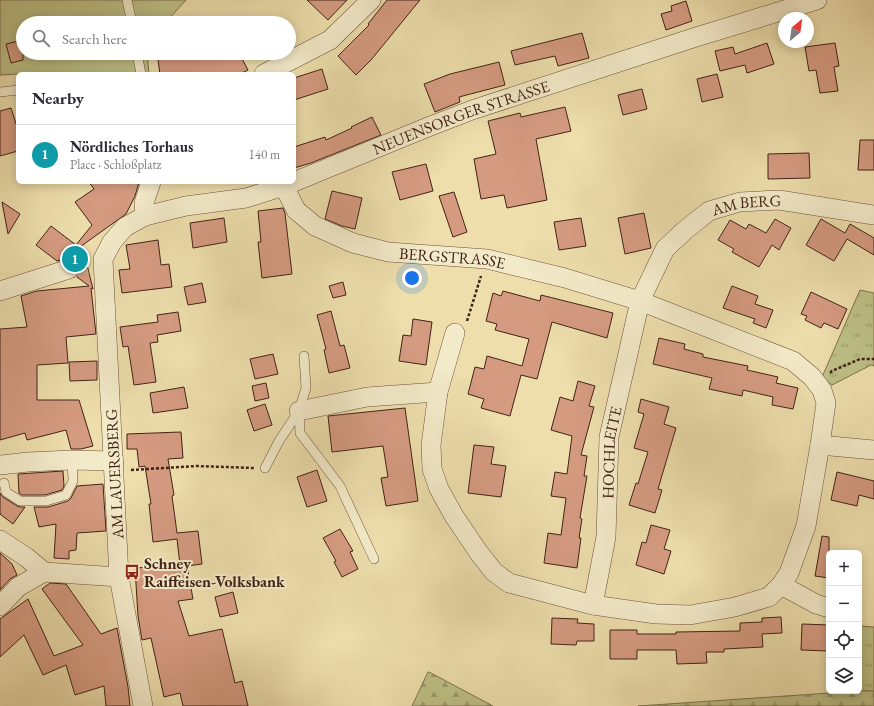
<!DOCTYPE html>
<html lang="en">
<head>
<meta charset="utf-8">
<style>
	:root { --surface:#fff; --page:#f7f7f7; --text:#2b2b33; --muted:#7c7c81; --line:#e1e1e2; --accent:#0b8043 }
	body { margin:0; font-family:"EB Garamond",serif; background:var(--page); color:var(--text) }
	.controls { position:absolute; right:12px; bottom:12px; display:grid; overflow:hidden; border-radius:6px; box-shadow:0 2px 10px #0003 }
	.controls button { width:36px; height:36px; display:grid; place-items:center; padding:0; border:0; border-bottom:1px solid var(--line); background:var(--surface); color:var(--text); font:20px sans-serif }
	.compass { position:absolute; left:778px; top:12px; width:36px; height:36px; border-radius:50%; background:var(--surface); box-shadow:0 2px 10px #0003; rotate:29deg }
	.you { position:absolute; left:412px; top:278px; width:14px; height:14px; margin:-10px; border:3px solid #fff; border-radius:50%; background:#1a73e8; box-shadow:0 0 0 6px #1a73e833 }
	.badge { display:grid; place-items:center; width:26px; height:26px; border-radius:50%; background:var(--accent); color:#fff; font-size:13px; font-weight:700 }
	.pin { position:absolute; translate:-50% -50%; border:2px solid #fff; box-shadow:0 1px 4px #0006 }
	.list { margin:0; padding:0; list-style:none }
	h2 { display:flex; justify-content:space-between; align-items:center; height:52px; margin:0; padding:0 16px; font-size:17px }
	h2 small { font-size:13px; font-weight:400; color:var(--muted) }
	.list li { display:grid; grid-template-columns:26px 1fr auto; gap:12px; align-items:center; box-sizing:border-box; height:60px; padding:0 16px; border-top:1px solid var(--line) }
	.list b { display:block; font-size:15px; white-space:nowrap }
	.list p { margin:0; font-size:13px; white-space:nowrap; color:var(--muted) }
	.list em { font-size:13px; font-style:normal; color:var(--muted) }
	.icon { flex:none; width:22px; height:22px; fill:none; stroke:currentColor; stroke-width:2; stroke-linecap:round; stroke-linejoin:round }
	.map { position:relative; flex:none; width:874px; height:706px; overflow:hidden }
	.search { position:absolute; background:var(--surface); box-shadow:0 2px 10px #0003; left:16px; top:16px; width:280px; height:44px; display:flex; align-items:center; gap:10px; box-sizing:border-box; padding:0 14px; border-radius:22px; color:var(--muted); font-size:15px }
	.panel { position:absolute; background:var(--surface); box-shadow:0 2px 10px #0003; left:16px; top:72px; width:280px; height:112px; border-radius:6px }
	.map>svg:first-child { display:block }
</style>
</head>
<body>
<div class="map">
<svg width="874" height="706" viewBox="0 0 874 706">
	<defs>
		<pattern id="grass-tufts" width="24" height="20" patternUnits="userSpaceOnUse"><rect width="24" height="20" fill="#bdc086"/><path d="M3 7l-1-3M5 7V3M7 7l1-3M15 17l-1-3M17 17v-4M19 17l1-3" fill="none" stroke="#9b9c6d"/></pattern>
		<pattern id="forest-firs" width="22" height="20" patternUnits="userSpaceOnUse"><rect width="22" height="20" fill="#bdc086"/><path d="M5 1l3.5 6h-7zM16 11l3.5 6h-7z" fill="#9b9c6d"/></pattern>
	</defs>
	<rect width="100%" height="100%" fill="#eddeac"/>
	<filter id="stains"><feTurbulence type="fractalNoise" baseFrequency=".005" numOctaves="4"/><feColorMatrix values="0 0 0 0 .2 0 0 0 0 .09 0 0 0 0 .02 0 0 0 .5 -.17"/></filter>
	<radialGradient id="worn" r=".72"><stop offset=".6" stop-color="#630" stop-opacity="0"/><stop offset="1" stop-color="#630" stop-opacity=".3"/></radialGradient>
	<!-- grass -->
	<path fill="url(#grass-tufts)" stroke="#80724e" d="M 860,290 L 874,293 L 874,366 L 871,365 L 832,385 L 822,377 Z
		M 860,626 L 874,627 L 874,691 L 859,691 L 859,643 Z"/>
	<!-- forest -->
	<path fill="url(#forest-firs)" stroke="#80724e" d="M 428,672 L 429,672 L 493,706 L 412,706 Z
		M 860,691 L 874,691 L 874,706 L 638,706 Z"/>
	<!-- pitch -->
	<path fill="#bdc086" stroke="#80724e" d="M 0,0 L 186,0 L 165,23 L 23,23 L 23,53 L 147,53 L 149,74 L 18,74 L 0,75 Z"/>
	<!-- building -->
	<path fill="#d59b81" stroke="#422317" d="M 307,0 L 347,0 L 328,20 Z
		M 387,0 L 420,0 L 371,60 L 356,75 L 338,56 L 369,25 L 368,24 Z
		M 686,1 L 692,21 L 666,30 L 661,14 L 672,11 L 671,6 Z
		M 582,33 L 589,58 L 558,66 L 555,56 L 515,65 L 511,51 Z
		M 23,40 L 23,60 L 11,63 L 6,44 Z
		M 767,43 L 774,64 L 747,73 L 745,65 L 720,71 L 715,51 L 733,47 L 735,54 Z
		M 835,43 L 839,66 L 834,67 L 838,91 L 820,93 L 816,70 L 809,71 L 805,47 Z
		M 157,53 L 186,53 L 187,55 L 201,53 L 239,53 L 248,70 L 240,74 L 160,74 Z
		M 499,62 L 505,85 L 459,97 L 460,102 L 435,112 L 424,84 L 450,74 Z
		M 322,69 L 328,89 L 294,100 L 294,78 Z
		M 717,74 L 723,97 L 702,102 L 697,79 Z
		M 642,89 L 647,109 L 623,115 L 618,95 Z
		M 565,107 L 571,131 L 536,139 L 547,200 L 507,208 L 504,195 L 481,199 L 474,159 L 496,154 L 488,121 L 520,113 L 521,117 Z
		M 11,108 L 18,130 L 18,151 L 0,156 L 0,111 Z
		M 372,117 L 381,135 L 311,163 L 294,168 L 294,147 L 325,137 L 326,140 L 352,128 L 351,127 Z
		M 860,140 L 874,140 L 874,170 L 858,170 Z
		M 809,153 L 810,178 L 768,179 L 768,154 Z
		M 426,164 L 433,191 L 400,200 L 392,172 Z
		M 89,182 L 139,182 L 135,196 L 126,214 L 73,252 L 81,251 L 85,257 L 93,289 L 91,288 L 96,334 L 66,337 L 68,363 L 37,365 L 37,400 L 79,400 L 93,446 L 81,449 L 71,449 L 66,430 L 27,440 L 25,433 L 0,440 L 0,329 L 27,327 L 21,296 L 37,291 L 89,286 L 77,277 L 80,271 L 79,265 L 76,261 L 71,258 L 57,261 L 36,245 L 51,226 L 76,245 L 92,225 L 75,202 L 94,189 Z
		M 332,191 L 362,198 L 355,229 L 342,226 L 325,219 Z
		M 454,192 L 467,232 L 453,237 L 439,196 Z
		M 2,202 L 20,214 L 8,234 Z
		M 283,208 L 285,213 L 292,274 L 262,278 L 258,242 L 261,242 L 258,211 Z
		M 644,213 L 651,248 L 625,254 L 618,218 Z
		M 224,218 L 227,242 L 193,248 L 190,223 Z
		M 581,218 L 586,246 L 559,250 L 554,222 Z
		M 775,219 L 791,228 L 779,250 L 772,245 L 759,267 L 732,252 L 734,249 L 718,240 L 730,220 L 746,229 L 749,224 L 766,233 Z
		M 821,219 L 845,233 L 850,224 L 874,238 L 874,255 L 847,239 L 834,261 L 806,245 Z
		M 158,240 L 161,265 L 169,264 L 172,287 L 122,293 L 119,270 L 130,269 L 126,245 Z
		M 343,282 L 346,295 L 333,298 L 329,286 Z
		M 202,283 L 206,302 L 188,305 L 184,287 Z
		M 732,286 L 758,296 L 755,304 L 773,310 L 766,328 L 753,323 L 755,319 L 723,308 Z
		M 503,291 L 540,301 L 541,295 L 613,313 L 607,338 L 552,322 L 537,379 L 521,375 L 510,416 L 481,408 L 484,399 L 468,394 L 475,367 L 484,369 L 487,356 L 522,366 L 529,339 L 495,330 L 497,324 L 486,321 L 493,293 L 501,296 Z
		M 811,292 L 847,309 L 838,329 L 824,323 L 821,328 L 805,320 L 807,316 L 801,314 Z
		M 331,311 L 340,346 L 344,345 L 350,368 L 329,373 L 324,350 L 326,349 L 317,315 Z
		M 178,312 L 181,331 L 157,335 L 158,342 L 150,343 L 156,382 L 134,385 L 128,346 L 123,347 L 120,327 L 158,322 L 157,315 Z
		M 413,319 L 432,322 L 426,365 L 399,361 L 403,335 L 411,336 Z
		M 659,338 L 685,344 L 684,349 L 703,354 L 703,357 L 748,366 L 747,370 L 778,377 L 776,383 L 798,388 L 793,409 L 772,405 L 773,397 L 743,390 L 742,396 L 709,389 L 712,378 L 653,364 Z
		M 273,354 L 278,374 L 255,379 L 250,359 Z
		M 97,361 L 97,380 L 70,381 L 69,362 Z
		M 578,381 L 595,386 L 589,406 L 594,407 L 581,455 L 587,456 L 584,476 L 587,476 L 580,518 L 582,519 L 579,538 L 581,538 L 577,568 L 544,563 L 548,533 L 561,535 L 566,498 L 551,496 L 555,472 L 567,474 L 572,436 L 551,430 L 560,397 L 573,401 Z
		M 266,383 L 269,398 L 255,401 L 252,386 Z
		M 184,387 L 188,408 L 153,413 L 150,393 Z
		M 641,399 L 669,407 L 664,424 L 676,428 L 658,489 L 662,490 L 655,513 L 629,505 L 636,483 L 638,484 L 648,452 L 634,448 L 644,414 L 638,412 Z
		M 265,404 L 272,425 L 254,431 L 247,410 Z
		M 405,408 L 418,501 L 386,506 L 381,478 L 388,477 L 383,446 L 332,452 L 328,416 Z
		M 181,432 L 183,458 L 168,459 L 174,495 L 172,496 L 177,533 L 198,531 L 202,564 L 187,566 L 193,599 L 178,601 L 189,636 L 222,629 L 235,683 L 242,681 L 248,706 L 183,706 L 180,693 L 164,697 L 151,638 L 142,640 L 138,616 L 135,568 L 180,565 L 177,539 L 153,542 L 149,504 L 151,504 L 145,466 L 139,467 L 137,449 L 127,449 L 127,434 Z
		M 474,445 L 494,447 L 491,464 L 506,466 L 501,497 L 468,493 Z
		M 317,470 L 327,501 L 307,507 L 297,477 Z
		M 63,471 L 64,486 L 62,490 L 45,495 L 22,495 L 19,493 L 18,474 Z
		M 837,472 L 874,481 L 874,499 L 859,495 L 857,506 L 831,500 Z
		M 103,484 L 106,531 L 77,533 L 76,550 L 69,551 L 69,559 L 54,558 L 56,524 L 39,527 L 34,507 L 48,507 L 68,501 L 71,498 L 77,486 Z
		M 0,493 L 3,497 L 17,506 L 20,507 L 25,507 L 13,524 L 0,514 Z
		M 651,525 L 670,530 L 664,549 L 671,551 L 664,574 L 636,565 L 642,542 L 646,543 Z
		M 340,529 L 353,551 L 350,552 L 358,569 L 342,577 L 334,562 L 336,561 L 323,538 Z
		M 822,536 L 829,537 L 829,578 L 815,576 Z
		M 0,553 L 12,564 L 17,575 L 10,579 L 0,590 Z
		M 50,583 L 66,584 L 101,634 L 117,628 L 128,687 L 130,706 L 106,706 L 104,686 L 75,695 L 66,665 L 43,675 L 24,635 L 0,657 L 0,619 L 28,599 L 54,656 L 83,645 L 42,589 Z
		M 233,592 L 238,613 L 220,617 L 215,597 Z
		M 781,617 L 782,633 L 762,634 L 763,647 L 724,649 L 724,652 L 706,652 L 707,663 L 677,664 L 676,650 L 637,650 L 637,659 L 610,659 L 610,630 L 637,630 L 637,634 L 676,634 L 676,632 L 740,631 L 740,623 L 762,622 L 762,618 Z
		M 552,618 L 578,619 L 577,623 L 594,624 L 594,641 L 577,641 L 576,645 L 551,644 Z
		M 802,624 L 829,625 L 829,651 L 801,650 Z"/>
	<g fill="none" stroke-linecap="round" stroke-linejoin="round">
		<!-- minor-tunnel -->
		<path stroke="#cbb98e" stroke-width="19" stroke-dasharray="19 10" stroke-linecap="butt" d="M 69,269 L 86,264"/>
		<defs>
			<path id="service" d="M 127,0 L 132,23
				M 137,53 L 141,74
				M 0,92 L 18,90
				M 299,411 L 300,433 L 340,486 L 374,559
				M 265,468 L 279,441 L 299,411 L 306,388 L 304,356
				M 4,483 L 6,492 L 20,501 L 46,501 L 66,495 L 73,481 L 72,460"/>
			<g id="minor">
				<path d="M 264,74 L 330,40 L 371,0"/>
				<path id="s1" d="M 284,186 L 296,210 L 315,226 L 353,243 L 388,252 L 487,259 L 565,278 L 640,301 L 793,361 L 812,377 L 822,390 L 826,403 L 820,445 L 806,526 L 789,573 L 781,585 L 769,597 L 735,607 L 690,615 L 656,614 L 593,605 L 509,583 L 494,572 L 479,553 L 454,516 L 439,489 L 432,469 L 431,445 L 438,392 L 455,333"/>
				<path d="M 145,216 L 144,203 L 151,182"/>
				<path d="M 0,291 L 69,269"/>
				<path d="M 299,411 L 367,397 L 438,392"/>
				<path d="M 820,445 L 874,450"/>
				<path d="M 0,465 L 28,462 L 72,460 L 114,461"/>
				<path d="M 0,540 L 26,557 L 44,572"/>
				<path d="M 781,585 L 816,604 L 829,608"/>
				<path id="s2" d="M 593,605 L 606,537 L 609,437 L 640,301 L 665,249 L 684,231 L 709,211 L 740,202 L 779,200 L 874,215"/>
				<path d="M 0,606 L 18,587 L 44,572 L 119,577"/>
				<path id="s3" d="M 143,706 L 119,577 L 103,259 L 112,242 L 125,227 L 145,216 L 186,206 L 246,198 L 284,186 L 428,127 L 472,110 L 693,38 L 817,0"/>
			</g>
		</defs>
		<!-- service casing -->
		<use href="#service" stroke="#6d523c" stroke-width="10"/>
		<!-- minor casing -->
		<use href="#minor" stroke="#6d523c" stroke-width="20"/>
		<!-- path -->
		<path stroke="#422317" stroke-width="2.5" stroke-dasharray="3 2" stroke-linecap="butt" d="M 467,321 L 481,276
			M 830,373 L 832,371 L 860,359 L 874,359
			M 131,470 L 197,466 L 254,468"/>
		<!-- service -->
		<use href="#service" stroke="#f3eac9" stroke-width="9"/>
		<!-- minor -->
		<use href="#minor" stroke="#f3eac9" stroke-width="19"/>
	</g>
	<!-- icons -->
	<defs>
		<symbol id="bus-bare" viewBox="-9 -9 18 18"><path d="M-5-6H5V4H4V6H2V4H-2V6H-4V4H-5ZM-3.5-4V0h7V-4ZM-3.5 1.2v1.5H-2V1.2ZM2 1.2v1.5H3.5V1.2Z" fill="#8f2418" stroke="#f3eac9" stroke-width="2.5" paint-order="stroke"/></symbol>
	</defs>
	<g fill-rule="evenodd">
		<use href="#bus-bare" x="121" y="561" width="22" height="22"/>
	</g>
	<g text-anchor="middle" stroke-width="4" stroke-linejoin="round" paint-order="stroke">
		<!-- street labels -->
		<g font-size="16" fill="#422317" stroke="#f3eac9">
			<text dy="6" stroke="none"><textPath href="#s3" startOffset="844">NEUENSORGER STRASSE</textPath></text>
			<text dy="6" stroke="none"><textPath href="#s2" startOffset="463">AM BERG</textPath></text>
			<text dy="6" stroke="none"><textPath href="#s1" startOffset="194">BERGSTRASSE</textPath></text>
			<text dy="6" stroke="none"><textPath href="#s2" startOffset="154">HOCHLEITE</textPath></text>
			<text transform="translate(114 474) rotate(-93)" y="6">AM LAUERSBERG</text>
		</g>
		<!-- poi labels -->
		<g font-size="16" font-weight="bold" fill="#422317" stroke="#f3eac9" text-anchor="start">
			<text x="144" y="569">Schney<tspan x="144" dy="18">Raiffeisen-Volksbank</tspan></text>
		</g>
	</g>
	<rect width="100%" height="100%" filter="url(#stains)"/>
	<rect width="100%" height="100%" fill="url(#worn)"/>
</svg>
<div class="controls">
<button>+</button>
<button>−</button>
<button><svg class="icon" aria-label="locate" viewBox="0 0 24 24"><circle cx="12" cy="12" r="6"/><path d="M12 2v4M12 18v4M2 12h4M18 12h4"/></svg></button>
<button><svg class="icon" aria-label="layers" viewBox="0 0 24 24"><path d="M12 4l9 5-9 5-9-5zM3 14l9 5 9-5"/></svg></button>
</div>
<svg class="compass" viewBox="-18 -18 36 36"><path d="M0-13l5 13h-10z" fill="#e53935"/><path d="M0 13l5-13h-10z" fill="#7c7c81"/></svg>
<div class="you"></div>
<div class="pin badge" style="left:75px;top:259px;background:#0f9aa8">1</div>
<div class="search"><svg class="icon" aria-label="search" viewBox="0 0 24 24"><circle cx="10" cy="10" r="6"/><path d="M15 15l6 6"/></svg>Search here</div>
<section class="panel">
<h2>Nearby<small></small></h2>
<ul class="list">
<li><span class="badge" style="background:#0f9aa8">1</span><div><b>Nördliches Torhaus</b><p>Place · Schloßplatz</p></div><em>140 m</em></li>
</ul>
</section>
</div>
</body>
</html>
